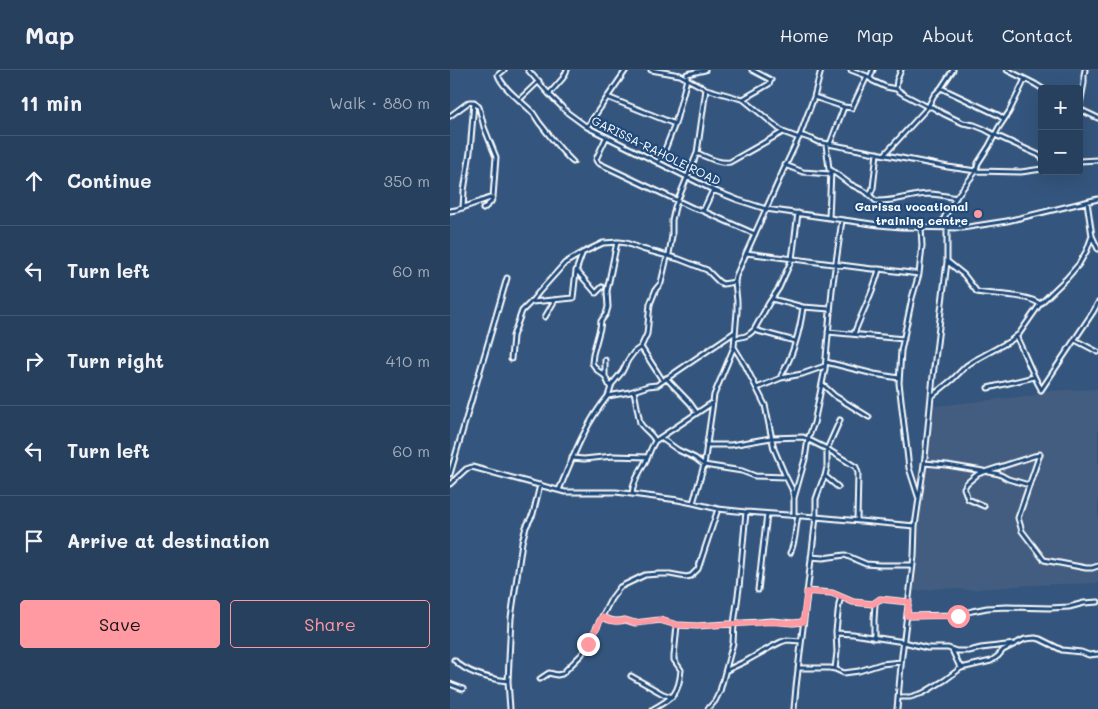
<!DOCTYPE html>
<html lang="en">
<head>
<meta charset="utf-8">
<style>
	:root { --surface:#27405e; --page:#334b67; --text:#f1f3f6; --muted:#a4afbc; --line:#435973; --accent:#ff9aa2 }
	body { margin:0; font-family:Mali,sans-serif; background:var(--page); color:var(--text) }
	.controls { position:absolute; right:15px; top:15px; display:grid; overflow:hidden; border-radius:5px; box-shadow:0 5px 20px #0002 }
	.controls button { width:45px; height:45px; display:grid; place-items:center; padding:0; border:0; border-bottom:1px solid var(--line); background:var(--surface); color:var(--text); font:25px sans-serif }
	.stop { position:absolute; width:15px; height:15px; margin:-11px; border:4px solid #ff9aa2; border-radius:50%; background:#fff }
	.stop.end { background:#ff9aa2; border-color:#fff; box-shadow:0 1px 5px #0008 }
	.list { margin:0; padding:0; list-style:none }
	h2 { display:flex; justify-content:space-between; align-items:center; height:65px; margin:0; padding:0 20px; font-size:21px }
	h2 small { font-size:16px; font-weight:400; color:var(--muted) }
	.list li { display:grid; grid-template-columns:32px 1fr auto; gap:15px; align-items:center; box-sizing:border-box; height:90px; padding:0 20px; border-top:1px solid var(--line) }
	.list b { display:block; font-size:19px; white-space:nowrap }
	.list em { font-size:16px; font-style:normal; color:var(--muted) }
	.actions { display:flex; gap:10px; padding:15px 20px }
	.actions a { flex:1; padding:11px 0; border:1px solid var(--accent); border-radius:5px; text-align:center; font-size:18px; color:var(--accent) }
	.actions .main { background:var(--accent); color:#111 }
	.icon { flex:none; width:28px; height:28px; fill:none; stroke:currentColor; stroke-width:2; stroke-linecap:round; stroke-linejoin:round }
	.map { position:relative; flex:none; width:648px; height:639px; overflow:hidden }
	header { display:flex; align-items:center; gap:30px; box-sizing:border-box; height:70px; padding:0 25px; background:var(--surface); border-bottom:1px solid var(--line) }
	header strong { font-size:24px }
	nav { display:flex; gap:28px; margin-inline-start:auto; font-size:18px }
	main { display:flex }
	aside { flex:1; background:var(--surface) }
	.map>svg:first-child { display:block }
</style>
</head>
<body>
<header>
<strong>Map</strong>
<nav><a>Home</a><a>Map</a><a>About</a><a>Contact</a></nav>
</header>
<main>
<aside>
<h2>11 min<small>Walk · 880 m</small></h2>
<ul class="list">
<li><svg class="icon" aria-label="ahead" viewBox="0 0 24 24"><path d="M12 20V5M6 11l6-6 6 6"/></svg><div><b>Continue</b></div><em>350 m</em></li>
<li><svg class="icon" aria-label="left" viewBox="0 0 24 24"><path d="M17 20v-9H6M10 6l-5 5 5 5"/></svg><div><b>Turn left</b></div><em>60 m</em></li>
<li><svg class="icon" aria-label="right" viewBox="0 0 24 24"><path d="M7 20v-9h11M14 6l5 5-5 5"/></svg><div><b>Turn right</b></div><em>410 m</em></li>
<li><svg class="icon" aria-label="left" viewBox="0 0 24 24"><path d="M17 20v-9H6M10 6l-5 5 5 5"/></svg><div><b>Turn left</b></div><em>60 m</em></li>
<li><svg class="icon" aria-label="arrive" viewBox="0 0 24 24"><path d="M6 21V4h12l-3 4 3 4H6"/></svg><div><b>Arrive at destination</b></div></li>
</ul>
<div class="actions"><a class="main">Save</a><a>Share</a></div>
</aside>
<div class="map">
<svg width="648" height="639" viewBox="0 0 648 639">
	<rect width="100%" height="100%" fill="#34557d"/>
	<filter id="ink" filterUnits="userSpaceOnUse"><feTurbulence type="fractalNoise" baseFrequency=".02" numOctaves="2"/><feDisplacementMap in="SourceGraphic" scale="10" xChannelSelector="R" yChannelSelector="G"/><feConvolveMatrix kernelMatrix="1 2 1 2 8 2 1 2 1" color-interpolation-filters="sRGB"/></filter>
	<g filter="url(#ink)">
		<!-- built -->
		<path fill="#435d7f" d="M 648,319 L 648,513 L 579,515 L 518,520 L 494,518 L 478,520 L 459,521 L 475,400 L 485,336 L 586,325 L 590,321 Z"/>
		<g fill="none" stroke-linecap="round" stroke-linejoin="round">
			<defs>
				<path id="street" d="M 54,0 L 48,5 C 52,18 74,33 83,43 C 86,47 88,52 92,56 C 102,69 111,81 123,92
					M 78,0 L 99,24 L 118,43 L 137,57 L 263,120 L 288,130 L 316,139 L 429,155 L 451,157 L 512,158 L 557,151 L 648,129
					M 201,0 L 230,5
					M 401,0 L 417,6 L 423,11 L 436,17 L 446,19 L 455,25 L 478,37 L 482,37 L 494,44 L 513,53 L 524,55 L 534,59 L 545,65 L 589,85 L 592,88
					M 557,0 L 585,14 L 593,19
					M 237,4 L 237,9 L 256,19 L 288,28 L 293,29 L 333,62 L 349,68
					M 237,4 L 255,0
					M 420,8 L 423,0
					M 491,18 L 548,45 L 554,49
					M 446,19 L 447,10 L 451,0
					M 99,24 L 113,8 L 117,0
					M 157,27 L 225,54 L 237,9 L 230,5
					M 364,27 L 394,37 L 402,38 L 417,6
					M 293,29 L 319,14 L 321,10 L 302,0
					M 69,30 L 89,11
					M 629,39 L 634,13 L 634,5 L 635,0
					M 629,39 L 648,48
					M 0,46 L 19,32 L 24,32 L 29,37 L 34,57 L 46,87 L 43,127 L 41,132 L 33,139
					M 137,57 L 176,0
					M 350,65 L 362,69 L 368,72 L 498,97 L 526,101 L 571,102 L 592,99
					M 156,68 L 147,87 L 146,90 L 148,93 L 243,138 L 253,141 L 305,164
					M 376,74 L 379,99 L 381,100 L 379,148
					M 380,74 L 394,37
					M 247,83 C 257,87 269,94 280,92 L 333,62
					M 435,84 L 478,37 L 484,25 L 491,18 L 503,0
					M 629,91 L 648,90
					M 208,93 L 216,77 L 225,54
					M 335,95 L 353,102 L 380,104
					M 381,100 L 400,114 L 416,122 L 426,131 C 444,132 460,125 478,124 C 487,124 497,126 506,128
					M 420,125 L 423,118 L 427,83
					M 637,132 L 642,166 L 648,179
					M 13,138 L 14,121 L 20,82 L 24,32
					M 0,141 L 6,140 L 43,127
					M 253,141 L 263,120
					M 490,157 L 495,146 L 507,126 L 526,101 L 528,93 L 539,76 L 549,57 L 559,42 L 575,9
					M 296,183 L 422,199 L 429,199 L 469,204
					M 498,192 L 514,205 L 527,222 C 543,225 577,224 590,234
					M 127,201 L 146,223 L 152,217
					M 322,229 L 353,237 L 380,239
					M 82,232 L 123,228 L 126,201 L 132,184
					M 95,247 L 105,230
					M 304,260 L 345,271
					M 378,262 L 454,269
					M 404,264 C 412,242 424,221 429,199
					M 566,266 C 575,284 581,302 591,319
					M 286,268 C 294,267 298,266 304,260 L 319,233 L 329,218 L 342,189 L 348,143
					M 625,270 L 648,282
					M 191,277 L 197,264 L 200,234 L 206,219 L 211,213 L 217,187 L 219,184 L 222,166 L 222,150 L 225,137 L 247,83 L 256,19
					M 284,277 L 295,295 L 315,335 L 324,379 L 335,405 L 342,419 L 344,428
					M 61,289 L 63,266 L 72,241 L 81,232 L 89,222 L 115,193 L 132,183 L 153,173 L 169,172 L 176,173 L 192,179 L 229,189 L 257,200 L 269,212 L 273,214 L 285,212
					M 155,290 L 155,306 L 160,317
					M 376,292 L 424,304 L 449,308
					M 155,306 L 147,300 L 142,293 L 143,284 L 150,258 L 151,251 L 156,244 L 158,237 L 157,221 L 167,172
					M 216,308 L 240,333 L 247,343
					M 331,308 L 352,304 L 375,296
					M 372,314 L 385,326 L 419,347
					M 307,318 L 331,308 L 331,306 C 343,285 350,261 353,237
					M 538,318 L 584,307
					M 591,320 L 643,242 L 648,233
					M 184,321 L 190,353 C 194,360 203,364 205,371
					M 158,326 L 162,314 L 172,302 L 178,290 L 184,282 L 191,277 L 213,311
					M 482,326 L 503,309 L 516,296 L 525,290 L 560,271 L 569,264 L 590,234 L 617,208 L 629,194 L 637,180 L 642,166
					M 211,368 L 228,380 L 245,388 L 254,395 L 292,401 L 305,406 L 335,407
					M 256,375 L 281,375 L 321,368 L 353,367 L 377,379 L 406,397 L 408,403 L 407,451
					M 590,384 L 568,448 L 572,461 L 594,490 L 636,498 L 642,498 L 648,496
					M 122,388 L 134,389 L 163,386 L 198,387
					M 474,393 L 497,395 L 533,401
					M 539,402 L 549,404 L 558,409 L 579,415
					M 0,404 L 57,208
					M 375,406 L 388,417
					M 0,414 L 16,399 L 22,397 L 115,422 L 166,422 L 228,430 L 243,433 L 268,439 L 296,442 L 366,447 L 465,456
					M 109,420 C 123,387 135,354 158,326 L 180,322 L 198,316 L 207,315 L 285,262
					M 182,424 C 183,409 193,399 198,386 C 200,381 202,376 205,371 L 262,333
					M 469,429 L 459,398 L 449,313 L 451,281 L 462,228 L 469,204 L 472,176 L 471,157
					M 243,433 L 254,395 L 264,325 L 284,277 L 287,242 L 287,231 L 285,212 L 286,206 L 333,101 L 350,65 L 364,27 L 371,0
					M 534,436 L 518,429 L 514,418 L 517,413 L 528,404 L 584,386 L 590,385
					M 344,445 L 344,428 L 355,389 L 358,369 L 364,353 L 375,299 L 382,220 L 392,150
					M 340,483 C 346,472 345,458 348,446
					M 361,487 L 373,488 L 395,485 L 416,494 L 430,495 L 463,495
					M 308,520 L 317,444
					M 357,521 L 382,523 L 403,532 L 423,534 L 430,529 L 459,532
					M 457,546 L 508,545 L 522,541 L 537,538 L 557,537 L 600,538 L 619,537 L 634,533 L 648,532
					M 152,547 C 161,551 166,552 175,550 L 185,553 L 210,550 L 227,555 L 247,556 L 322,551 L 343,553 L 353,552
					M 386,563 L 403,564 L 454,572 L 477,578 L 498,578 L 506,581 L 519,581 L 531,578 L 565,574
					M 424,568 L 424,550 L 425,534
					M 502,580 L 509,595 L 512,597
					M 4,590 C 17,603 40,609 58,611 L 60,639
					M 348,598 L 380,598 L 385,599 L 394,603 L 409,601 L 431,594 L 451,592
					M 385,599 L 387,582 L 386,561 L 389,534 L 391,527
					M 277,600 L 296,591 L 321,577 L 331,572 L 337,570 L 351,571
					M 181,606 L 213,624 L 222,627
					M 90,609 L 99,603 L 107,605 L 112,604 L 132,584 L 138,574 L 161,529 L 170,517 L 195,505 L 209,504 L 220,504 L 236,507 L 241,506 L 248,499 L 268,439
					M 58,611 L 61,548 L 72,472 L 76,457 L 83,444 L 90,415
					M 0,614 L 13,619
					M 448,627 L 460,627 L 473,623 L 495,610 L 511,598 L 541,591 L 548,586 L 553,580 L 575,569 L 585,568 L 590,569 L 612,580 L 631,582 L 639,585 L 648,584
					M 203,639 C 223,628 229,624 231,600 L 224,590 L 224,586 L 227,555
					M 258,639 L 265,631 L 270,621 L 283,573 L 284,554 L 289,518 L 296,442
					M 344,639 L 346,617 L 366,447 L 366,429 L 372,412 L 375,406 L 377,397 L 377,379 L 390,350
					M 447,639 L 452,585 L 464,486 L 465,456 L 475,387 L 483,306 L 497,192 L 497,158"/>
			</defs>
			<!-- street casing -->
			<use href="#street" stroke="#fff" stroke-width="7"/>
			<!-- street -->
			<use href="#street" stroke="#1f4a7a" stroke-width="3"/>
		</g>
	</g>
	<g fill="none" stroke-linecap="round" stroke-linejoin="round" filter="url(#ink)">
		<!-- route -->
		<path stroke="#ff9aa2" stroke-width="6" d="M 138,574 L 152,547 C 161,551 166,553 175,550 L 185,553 L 210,550 L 227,555 L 247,556 L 322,552 L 343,553 L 353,552 L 357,522 L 382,523 L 403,532 L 423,534 L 430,529 L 459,532 L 457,546 L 508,546"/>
	</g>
	<!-- markers -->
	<circle fill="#ff9aa2" stroke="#1f4a7a" stroke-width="2" cx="528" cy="144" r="5"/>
	<g text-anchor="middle" stroke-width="4.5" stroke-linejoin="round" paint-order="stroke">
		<!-- street labels -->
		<g font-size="12" fill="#fff" stroke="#1f4a7a">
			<text transform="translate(206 81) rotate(26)" y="4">GARISSA-RAHOLE ROAD</text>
		</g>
		<!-- poi labels -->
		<g font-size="12" font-weight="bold" fill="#fff" stroke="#1f4a7a" text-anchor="end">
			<text x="518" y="141">Garissa vocational<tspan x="518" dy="14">training centre</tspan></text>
		</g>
	</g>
</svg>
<div class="controls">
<button>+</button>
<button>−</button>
</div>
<div class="stop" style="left:508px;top:546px"></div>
<div class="stop end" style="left:138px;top:574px"></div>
</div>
</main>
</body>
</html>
